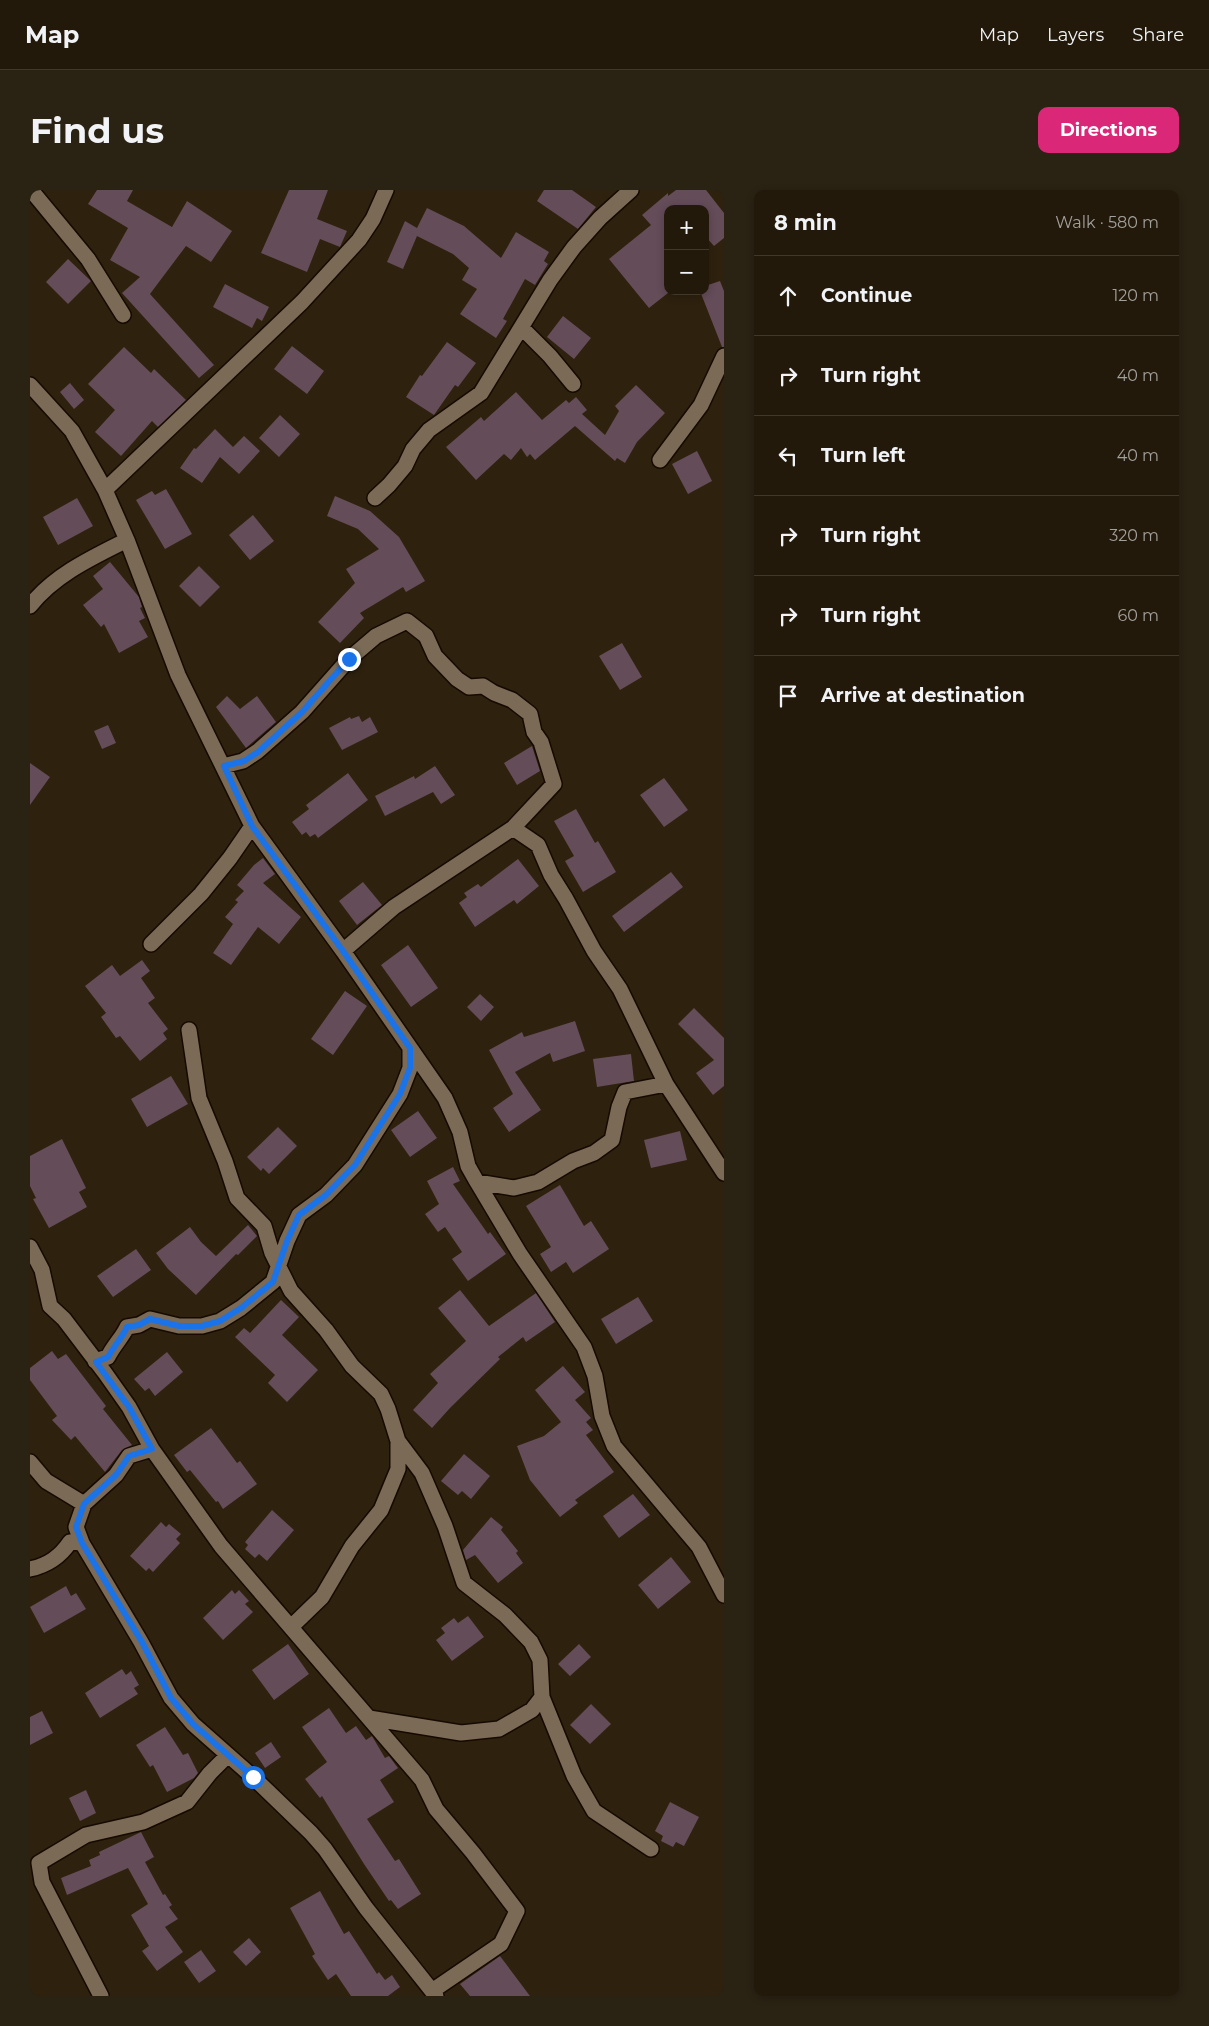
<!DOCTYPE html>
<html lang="en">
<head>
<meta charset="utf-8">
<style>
	:root { --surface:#22190a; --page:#2a2213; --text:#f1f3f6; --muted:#a2a09c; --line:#3f382b; --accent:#db2777 }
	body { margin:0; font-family:Montserrat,sans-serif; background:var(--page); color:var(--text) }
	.controls { position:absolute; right:15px; top:15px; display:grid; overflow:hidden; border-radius:10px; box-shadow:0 2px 8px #0003 }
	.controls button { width:45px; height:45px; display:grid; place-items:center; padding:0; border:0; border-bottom:1px solid var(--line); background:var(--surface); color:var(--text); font:25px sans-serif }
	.stop { position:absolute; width:15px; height:15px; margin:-11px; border:4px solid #1a73e8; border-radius:50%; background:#fff }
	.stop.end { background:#1a73e8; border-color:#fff; box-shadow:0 1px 5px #0008 }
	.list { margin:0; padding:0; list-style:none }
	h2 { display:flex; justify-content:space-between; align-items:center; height:65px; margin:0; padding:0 20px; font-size:21px }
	h2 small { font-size:16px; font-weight:400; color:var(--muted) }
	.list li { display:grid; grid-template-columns:32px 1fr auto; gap:15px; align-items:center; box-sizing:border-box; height:80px; padding:0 20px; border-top:1px solid var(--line) }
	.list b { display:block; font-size:19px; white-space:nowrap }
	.list em { font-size:16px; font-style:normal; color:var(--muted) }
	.icon { flex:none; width:28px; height:28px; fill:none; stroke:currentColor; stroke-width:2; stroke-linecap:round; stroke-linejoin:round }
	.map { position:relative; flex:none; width:694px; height:1806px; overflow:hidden; border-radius:10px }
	header { display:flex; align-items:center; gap:30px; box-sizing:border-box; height:70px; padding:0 25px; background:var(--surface); border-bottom:1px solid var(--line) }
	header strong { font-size:24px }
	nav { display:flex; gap:28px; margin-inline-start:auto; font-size:18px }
	.intro { display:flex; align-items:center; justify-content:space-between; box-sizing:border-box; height:120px; padding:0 30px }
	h1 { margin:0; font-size:35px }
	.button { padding:12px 22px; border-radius:10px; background:var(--accent); color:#fff; font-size:18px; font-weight:700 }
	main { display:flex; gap:30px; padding:0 30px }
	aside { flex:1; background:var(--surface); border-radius:10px; box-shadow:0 2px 8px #0003 }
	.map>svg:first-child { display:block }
</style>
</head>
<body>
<header>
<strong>Map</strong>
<nav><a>Map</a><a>Layers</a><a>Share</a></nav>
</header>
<div class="intro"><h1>Find us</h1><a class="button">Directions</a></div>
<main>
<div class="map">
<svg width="694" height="1806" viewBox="0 0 694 1806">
	<rect width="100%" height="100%" fill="#2e210e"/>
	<!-- building -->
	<path fill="#644c59" d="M 67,0 L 103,0 L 97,11 L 142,37 L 157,11 L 202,41 L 181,72 L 156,56 L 120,104 L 184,175 L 169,188 L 92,103 L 110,87 L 80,70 L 98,38 L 58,14 Z
		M 259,0 L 298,0 L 287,29 L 317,41 L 310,57 L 290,49 L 277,82 L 231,63 Z
		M 514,0 L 542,0 L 566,17 L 548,39 L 507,11 Z
		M 646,0 L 676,0 L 694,23 L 694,48 L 684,56 L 675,46 L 675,19 L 638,19 L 638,103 L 619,118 L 579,69 L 621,35 L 612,25 L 638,3 L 638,6 Z
		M 397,18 L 434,36 L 471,68 L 486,42 L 519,62 L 514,71 L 518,74 L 505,95 L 495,89 L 473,129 L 477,131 L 466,148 L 430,124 L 447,99 L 432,90 L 439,78 L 423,64 L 387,46 L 373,79 L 357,72 L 375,31 L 387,38 Z
		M 38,69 L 61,91 L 38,114 L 16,92 Z
		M 690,91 L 694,101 L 694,157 L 692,157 L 670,101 L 675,101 L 675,96 Z
		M 195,94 L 239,117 L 232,131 L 227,128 L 222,138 L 183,117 Z
		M 533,126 L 561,148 L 544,169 L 517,147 Z
		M 417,152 L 446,173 L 428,197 L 425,195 L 404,225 L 376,207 L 390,185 L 392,186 Z
		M 262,156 L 294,181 L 277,204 L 244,179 Z
		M 94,157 L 121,183 L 124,179 L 156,210 L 128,237 L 122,231 L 91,266 L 65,242 L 85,220 L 58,194 Z
		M 40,193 L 54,210 L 44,219 L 30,202 Z
		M 606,195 L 635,223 L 607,252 L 595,273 L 587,268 L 585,271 L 545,236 L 505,270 L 500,264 L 497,267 L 491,258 L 481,270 L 474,264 L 446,290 L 416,257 L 451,227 L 454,231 L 486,202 L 512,230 L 536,210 L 539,213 L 546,207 L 557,220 L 552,224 L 575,245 L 589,221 L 585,216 Z
		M 250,225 L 270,244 L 249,267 L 229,248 Z
		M 185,239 L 203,257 L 214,246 L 230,261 L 209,284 L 190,267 L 172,293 L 150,278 L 164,258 L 166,259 Z
		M 667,261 L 682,291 L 658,304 L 642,274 Z
		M 136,299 L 162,344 L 135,359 L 106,310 L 122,301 L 125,305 Z
		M 305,306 L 340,321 L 369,347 L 395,391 L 376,402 L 373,397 L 330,423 L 334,428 L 310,453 L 288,432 L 325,393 L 316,379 L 349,359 L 328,339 L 297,326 Z
		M 47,308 L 63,336 L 28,355 L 13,327 Z
		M 223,325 L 244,351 L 220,370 L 199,345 Z
		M 80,372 L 109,407 L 112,417 L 110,418 L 115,428 L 109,431 L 118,447 L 89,463 L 74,434 L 71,437 L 53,415 L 73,399 L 63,386 Z
		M 169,376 L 190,397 L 170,417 L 149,396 Z
		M 592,453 L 612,487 L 590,500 L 569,466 Z
		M 197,506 L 210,519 L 227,506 L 246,532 L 216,558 L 186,517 Z
		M 329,526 L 332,532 L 340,527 L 348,542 L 312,560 L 299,538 L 320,527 L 321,529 Z
		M 78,535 L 86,553 L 72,559 L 64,541 Z
		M 502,556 L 510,581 L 487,595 L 474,573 Z
		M 0,573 L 20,587 L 0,615 Z
		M 405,576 L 425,605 L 411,614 L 403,602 L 355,626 L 345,606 L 384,586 L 385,589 Z
		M 318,583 L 338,610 L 288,648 L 285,644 L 280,647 L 276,642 L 272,645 L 262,632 L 279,619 L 276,615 Z
		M 634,588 L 658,620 L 634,637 L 610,605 Z
		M 546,619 L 565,653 L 568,651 L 586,682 L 553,702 L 535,671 L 544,666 L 524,631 Z
		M 233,668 L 245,684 L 233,693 L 271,727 L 249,754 L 228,737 L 201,775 L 183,763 L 203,734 L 195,727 L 208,712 L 205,710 L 214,701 L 207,695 L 224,675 Z
		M 488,669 L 509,696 L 487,714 L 484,710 L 445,737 L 429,713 L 437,707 L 434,703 L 448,694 L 451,697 Z
		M 641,682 L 653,697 L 594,742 L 582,726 Z
		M 333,692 L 352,715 L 327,735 L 309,711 Z
		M 378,755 L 408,798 L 381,817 L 351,775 Z
		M 112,770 L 120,781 L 111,788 L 125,808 L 118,813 L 138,839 L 133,843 L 137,849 L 110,871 L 90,846 L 86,848 L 71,827 L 76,823 L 55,796 L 82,775 L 90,786 Z
		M 315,801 L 337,816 L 303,865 L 281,849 Z
		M 450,804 L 464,817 L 451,831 L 437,817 Z
		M 664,818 L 694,848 L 694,896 L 683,905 L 666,883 L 684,870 L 648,834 Z
		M 545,831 L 555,861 L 523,872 L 520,863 L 485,882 L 511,920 L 479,942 L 463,918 L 483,904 L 459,860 L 492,842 L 494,847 Z
		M 601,864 L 604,891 L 567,897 L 563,869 Z
		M 141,886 L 158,914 L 117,937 L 101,909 Z
		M 388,921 L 407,948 L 380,967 L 361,940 Z
		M 248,937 L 267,956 L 239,984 L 233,978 L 231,981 L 217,967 Z
		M 650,941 L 657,970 L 621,978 L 614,950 Z
		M 32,949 L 56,998 L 49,1002 L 57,1017 L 19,1038 L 3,1009 L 6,1008 L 0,996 L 0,966 Z
		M 423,977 L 430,991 L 423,994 L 458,1044 L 460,1042 L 476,1064 L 438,1091 L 422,1069 L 432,1062 L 415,1037 L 408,1042 L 395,1024 L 409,1014 L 397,991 Z
		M 530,995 L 554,1036 L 561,1031 L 579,1059 L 543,1083 L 536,1072 L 521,1082 L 510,1064 L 521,1057 L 496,1016 Z
		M 218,1035 L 227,1046 L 208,1065 L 206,1064 L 166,1105 L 138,1079 L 126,1063 L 160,1037 L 171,1052 L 186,1066 Z
		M 106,1059 L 121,1080 L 83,1107 L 67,1086 Z
		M 430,1100 L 459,1136 L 506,1103 L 525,1132 L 496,1152 L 493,1147 L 468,1167 L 470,1169 L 420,1218 L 402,1238 L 383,1220 L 408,1193 L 400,1184 L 436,1151 L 408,1118 Z
		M 608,1107 L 623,1131 L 586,1154 L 571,1129 Z
		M 251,1110 L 269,1127 L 252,1145 L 288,1180 L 257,1212 L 238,1193 L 245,1185 L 205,1147 L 214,1138 L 220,1143 Z
		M 22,1161 L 28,1169 L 36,1164 L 76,1216 L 73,1219 L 102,1255 L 92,1260 L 75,1282 L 45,1246 L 41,1250 L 22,1230 L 27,1226 L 0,1190 L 0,1178 Z
		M 137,1162 L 153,1182 L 125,1206 L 119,1198 L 115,1201 L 104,1189 Z
		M 533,1176 L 555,1202 L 545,1210 L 561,1228 L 556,1232 L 563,1240 L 556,1245 L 584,1282 L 545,1310 L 548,1313 L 530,1327 L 500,1290 L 487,1256 L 514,1246 L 531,1232 L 505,1200 Z
		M 181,1238 L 207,1273 L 210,1271 L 227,1294 L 193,1319 L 188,1311 L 186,1312 L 160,1280 L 157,1282 L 144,1265 Z
		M 434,1264 L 460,1286 L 441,1309 L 432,1301 L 428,1305 L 411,1291 Z
		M 603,1304 L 620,1325 L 589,1348 L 573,1326 Z
		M 242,1320 L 264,1340 L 237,1371 L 229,1364 L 225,1368 L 215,1359 L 218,1355 L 215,1352 Z
		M 461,1327 L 473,1337 L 471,1340 L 488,1361 L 486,1363 L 493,1373 L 468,1393 L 445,1365 L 436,1370 L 433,1360 Z
		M 131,1332 L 136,1337 L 139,1334 L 151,1344 L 146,1349 L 150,1353 L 123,1382 L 119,1378 L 116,1381 L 100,1366 Z
		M 641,1367 L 661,1392 L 628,1419 L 608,1395 Z
		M 36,1396 L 41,1406 L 46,1403 L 56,1419 L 14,1443 L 0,1417 Z
		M 202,1400 L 205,1404 L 209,1400 L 219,1411 L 215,1414 L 223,1422 L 193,1450 L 173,1428 Z
		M 438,1426 L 454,1447 L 422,1471 L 406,1450 L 415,1443 L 411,1438 L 424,1428 L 428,1433 Z
		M 258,1454 L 279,1484 L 244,1510 L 222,1480 Z
		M 549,1454 L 561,1467 L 540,1486 L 528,1474 Z
		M 92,1479 L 96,1485 L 101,1481 L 109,1495 L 104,1498 L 108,1504 L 70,1528 L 55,1503 Z
		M 561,1514 L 581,1534 L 560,1554 L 540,1535 Z
		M 299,1518 L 316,1543 L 326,1536 L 336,1550 L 342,1546 L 355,1568 L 359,1566 L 368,1578 L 350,1590 L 364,1612 L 337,1629 L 365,1671 L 369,1669 L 391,1704 L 368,1719 L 361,1710 L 359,1711 L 334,1674 L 292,1606 L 290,1608 L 275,1589 L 297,1572 L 272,1537 Z
		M 12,1521 L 23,1543 L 0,1555 L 0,1527 Z
		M 135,1537 L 153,1565 L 158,1563 L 168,1583 L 164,1588 L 137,1602 L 123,1575 L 120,1577 L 106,1555 Z
		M 241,1552 L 251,1567 L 235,1578 L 225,1563 Z
		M 56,1600 L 66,1623 L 50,1631 L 39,1608 Z
		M 640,1612 L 669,1627 L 654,1656 L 646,1652 L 643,1657 L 631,1651 L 633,1646 L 625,1641 Z
		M 111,1642 L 124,1667 L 115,1672 L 133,1705 L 135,1704 L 142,1715 L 139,1717 L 148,1729 L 135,1737 L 153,1762 L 127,1781 L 112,1761 L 119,1756 L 101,1725 L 118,1714 L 98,1678 L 37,1705 L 31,1688 L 61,1676 L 59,1670 L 70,1665 L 69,1662 Z
		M 290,1701 L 314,1744 L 319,1741 L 347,1784 L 349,1782 L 355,1790 L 362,1785 L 370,1797 L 358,1806 L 321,1806 L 306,1784 L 298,1790 L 282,1766 L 285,1764 L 260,1718 Z
		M 219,1748 L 231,1762 L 216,1776 L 203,1762 Z
		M 171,1760 L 186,1781 L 169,1793 L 154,1772 Z
		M 470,1766 L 500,1806 L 440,1806 L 430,1794 Z"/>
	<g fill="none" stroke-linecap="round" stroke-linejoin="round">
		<defs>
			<path id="minor" d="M 1,0 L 58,69 L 93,125
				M 492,138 L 520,166 L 543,194
				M 0,195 L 42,241 L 75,300 L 97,350 L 148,485 L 222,636 L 313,761 L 415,908 L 430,942 L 438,976 L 447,992 L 490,1064 L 554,1157 L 565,1186 L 572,1226 L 584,1256 L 669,1357 L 694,1405
				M 630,270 L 671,215 L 694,166
				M 75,300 L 272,112 L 329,50 L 343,29 L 356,0
				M 345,308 L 359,295 L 375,276 L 383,259 L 399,240 L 451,203 L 520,90 L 544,57 L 570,28 L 601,0
				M 0,416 C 24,385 63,367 97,350
				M 193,576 L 213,571 L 228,561 L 272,522 L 319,469 L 346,446 L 377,431 L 396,446 L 405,466 L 427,489 L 439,497 L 453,496 L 464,503 L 482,510 L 500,524 L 504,542 L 511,552 L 524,594 L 483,638
				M 121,754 L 171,704 L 200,668 L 222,636
				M 313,761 L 364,717 L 483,638 L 508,655 L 521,685 L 536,709 L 564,761 L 590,799 L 636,894 L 694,983
				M 159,840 L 169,908 L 195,971 L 207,1008 L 234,1036 L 242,1063 L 261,1101 L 296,1140 L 322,1176 L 351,1204 L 358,1219 L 368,1251 L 368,1279 L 351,1320 L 322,1356 L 292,1407 L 261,1437
				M 447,992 L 484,998 L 508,992 L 543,971 L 564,963 L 582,950 L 589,917 L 595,902 L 636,894
				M 0,1057 L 12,1080 L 20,1116 L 34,1129 L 75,1183 L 99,1217 L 122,1259 L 191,1356 L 392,1590 L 406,1619 L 443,1663 L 487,1721 L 471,1754 L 402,1801
				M 65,1171 L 78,1167 C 83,1156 92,1148 97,1137 L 109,1135 L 120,1129 L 149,1136 L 172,1136 L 190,1131 L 211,1118 L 243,1092 L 257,1051 L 269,1025 L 296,1005 L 325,975 L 370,904 L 380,878 L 380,858
				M 122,1259 L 99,1266 L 86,1285 L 54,1314 L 46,1337 L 52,1353 L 111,1452 L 141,1508 L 163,1534 L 223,1587 L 281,1643 L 295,1659 L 336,1718 L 406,1806
				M 0,1272 L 16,1291 L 54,1314
				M 0,1379 C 18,1375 30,1367 40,1352 L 52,1353
				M 512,1507 L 544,1586 L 564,1621 L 621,1659
				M 339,1528 L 431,1543 L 469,1539 L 502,1520 L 512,1507 L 510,1470 L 501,1452 L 475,1425 L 434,1393 L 415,1336 L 392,1283 L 368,1251
				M 71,1806 L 12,1692 L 9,1673 L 56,1645 L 113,1632 L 157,1612 L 180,1583 L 198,1565"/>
		</defs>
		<!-- minor casing -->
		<use href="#minor" stroke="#160a00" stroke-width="18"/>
		<!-- minor -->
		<use href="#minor" stroke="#7b6b56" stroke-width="15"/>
	</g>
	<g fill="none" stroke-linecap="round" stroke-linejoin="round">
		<!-- route -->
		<path stroke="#1a73e8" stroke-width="6" d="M 223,1587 L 163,1534 L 141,1508 L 112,1452 L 52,1353 L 46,1337 L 54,1314 L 86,1285 L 99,1266 L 122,1259 L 99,1217 L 66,1172 L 78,1167 C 84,1156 92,1148 97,1137 L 109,1135 L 120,1129 L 149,1136 L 172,1136 L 190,1131 L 211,1118 L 243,1092 L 257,1051 L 269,1025 L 296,1005 L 325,975 L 370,904 L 380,878 L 380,858 L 313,761 L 222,636 L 194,576 L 214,571 L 228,562 L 272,522 L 319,469"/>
	</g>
</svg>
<div class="controls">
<button>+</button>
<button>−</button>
</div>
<div class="stop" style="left:223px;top:1587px"></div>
<div class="stop end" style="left:319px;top:469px"></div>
</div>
<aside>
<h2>8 min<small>Walk · 580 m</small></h2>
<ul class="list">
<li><svg class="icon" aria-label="ahead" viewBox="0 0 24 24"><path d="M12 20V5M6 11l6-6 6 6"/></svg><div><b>Continue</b></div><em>120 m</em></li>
<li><svg class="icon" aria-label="right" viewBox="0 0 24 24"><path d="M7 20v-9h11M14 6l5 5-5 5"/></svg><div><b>Turn right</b></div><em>40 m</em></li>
<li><svg class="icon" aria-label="left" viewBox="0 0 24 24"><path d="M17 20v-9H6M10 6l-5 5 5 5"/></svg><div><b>Turn left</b></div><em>40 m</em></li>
<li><svg class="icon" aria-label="right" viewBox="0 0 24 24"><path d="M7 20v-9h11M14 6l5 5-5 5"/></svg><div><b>Turn right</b></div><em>320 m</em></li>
<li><svg class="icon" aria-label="right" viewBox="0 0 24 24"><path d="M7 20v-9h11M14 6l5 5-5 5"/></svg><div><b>Turn right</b></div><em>60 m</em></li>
<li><svg class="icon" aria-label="arrive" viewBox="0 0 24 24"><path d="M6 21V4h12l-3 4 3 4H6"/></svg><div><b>Arrive at destination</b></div></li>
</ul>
</aside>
</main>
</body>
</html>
